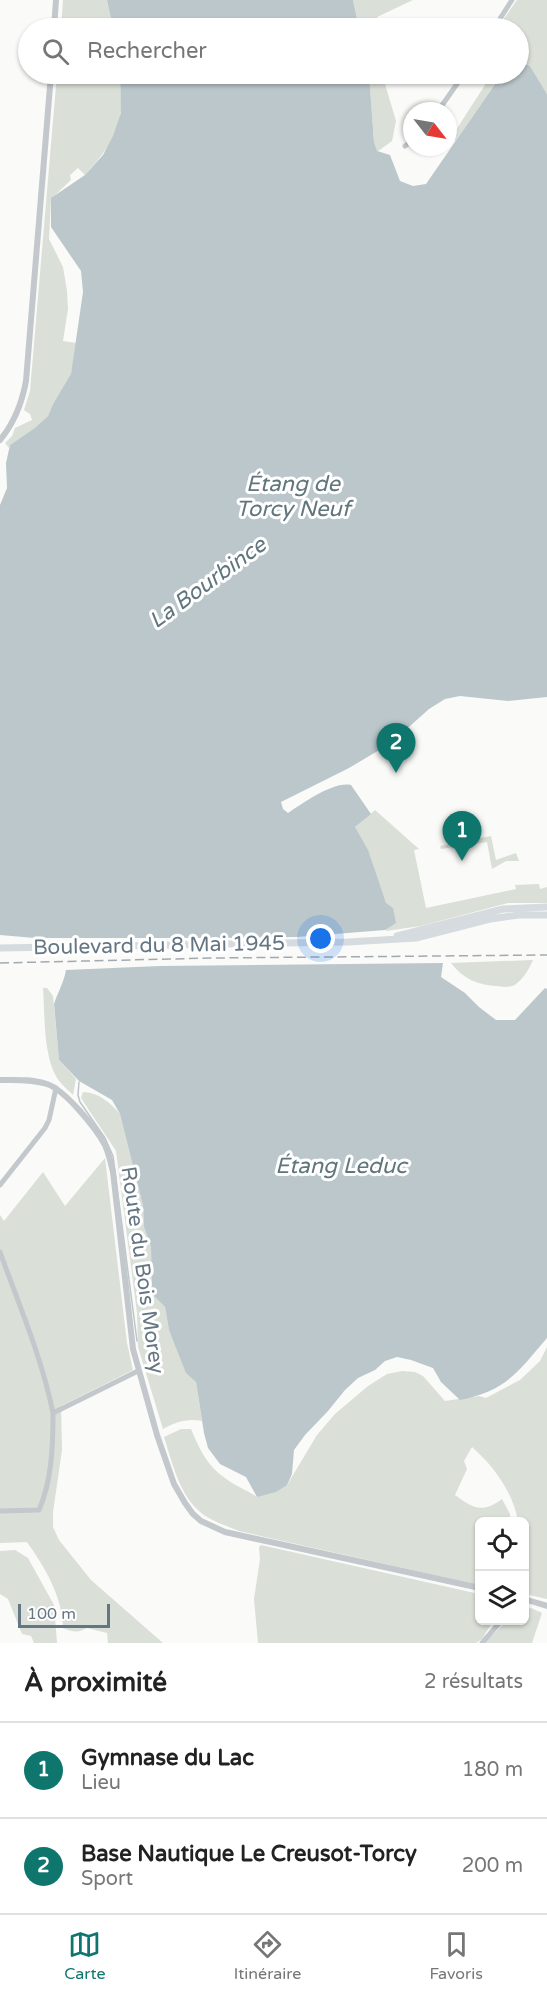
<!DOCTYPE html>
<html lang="fr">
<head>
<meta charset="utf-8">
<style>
	:root { --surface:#fff; --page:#f2f2f2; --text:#222; --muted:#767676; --line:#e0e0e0; --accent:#0f766e }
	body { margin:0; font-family:"Varela Round",sans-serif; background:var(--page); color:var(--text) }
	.controls { position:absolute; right:18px; bottom:18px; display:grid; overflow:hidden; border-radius:9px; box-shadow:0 2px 4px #0004 }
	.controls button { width:54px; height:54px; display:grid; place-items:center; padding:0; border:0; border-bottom:2px solid var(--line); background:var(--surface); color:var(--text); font:30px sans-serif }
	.compass { position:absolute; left:403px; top:102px; width:54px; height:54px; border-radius:50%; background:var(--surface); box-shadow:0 2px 4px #0004; rotate:121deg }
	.scale { position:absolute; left:18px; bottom:15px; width:92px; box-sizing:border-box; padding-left:6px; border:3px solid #657683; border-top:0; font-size:16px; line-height:21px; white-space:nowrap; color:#657683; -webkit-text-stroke:4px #fff; paint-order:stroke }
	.you { position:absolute; left:321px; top:939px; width:21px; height:21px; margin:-15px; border:4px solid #fff; border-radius:50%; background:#1a73e8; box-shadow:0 0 0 9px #1a73e833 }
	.badge { display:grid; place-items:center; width:39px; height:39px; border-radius:50%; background:var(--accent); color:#fff; font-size:20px; font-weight:700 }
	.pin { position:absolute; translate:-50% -50px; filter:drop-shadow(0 2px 3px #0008) }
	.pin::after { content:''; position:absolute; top:32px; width:21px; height:18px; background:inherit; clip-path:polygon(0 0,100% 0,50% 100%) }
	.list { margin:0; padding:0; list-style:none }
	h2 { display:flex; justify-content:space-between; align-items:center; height:78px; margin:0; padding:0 24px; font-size:26px }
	h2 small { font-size:20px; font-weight:400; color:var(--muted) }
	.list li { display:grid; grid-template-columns:39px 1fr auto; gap:18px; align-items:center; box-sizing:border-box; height:96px; padding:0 24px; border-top:2px solid var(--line) }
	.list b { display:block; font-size:22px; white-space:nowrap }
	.list p { margin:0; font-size:20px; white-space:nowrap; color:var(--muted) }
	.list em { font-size:20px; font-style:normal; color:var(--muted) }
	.icon { flex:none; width:33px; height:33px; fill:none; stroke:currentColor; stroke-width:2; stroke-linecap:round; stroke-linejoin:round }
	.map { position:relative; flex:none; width:547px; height:1643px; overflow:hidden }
	.search { position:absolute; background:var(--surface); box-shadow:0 2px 4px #0004; left:18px; right:18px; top:18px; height:66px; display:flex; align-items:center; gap:15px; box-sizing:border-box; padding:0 21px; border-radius:33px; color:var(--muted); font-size:22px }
	.sheet { height:270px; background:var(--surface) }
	nav { display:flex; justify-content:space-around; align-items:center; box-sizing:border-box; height:84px; border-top:2px solid var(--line); background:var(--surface); font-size:16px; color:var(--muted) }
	nav a { display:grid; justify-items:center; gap:3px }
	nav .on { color:var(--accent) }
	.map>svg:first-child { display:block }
</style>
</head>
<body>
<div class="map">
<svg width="547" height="1643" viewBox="0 0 547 1643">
	<rect width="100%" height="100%" fill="#fafaf8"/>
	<!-- green -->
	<path fill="#dadfd7" d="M 63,0 L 107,0 L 113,28 L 61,28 Z
		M 353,0 L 413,0 L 377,17 L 386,28 L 359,28 Z
		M 517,0 L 547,0 L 547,94 L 530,66 L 519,61 L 518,28 L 514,28 L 503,20 Z
		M 57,74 L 120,74 C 120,86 121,99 121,111 C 119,136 101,157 85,175 L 78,168 L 70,175 L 71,180 L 51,199 L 49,239 L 63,267 L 67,291 L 68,309 L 63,341 L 76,343 L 71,375 L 53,404 L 48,416 L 36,428 L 10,445 L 9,448 L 5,443 L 12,436 L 15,428 L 32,420 L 30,414 L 24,410 L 30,391 Z
		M 369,74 L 382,74 L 396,121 L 392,141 L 377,152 L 374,142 Z
		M 492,74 L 502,74 L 455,142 L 456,130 Z
		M 375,810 L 419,849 L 414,850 L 426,908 L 516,889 L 515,885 L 539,884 L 540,889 L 547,887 L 547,903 L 508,903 L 421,926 L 386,931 L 386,903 L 355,827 Z
		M 491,836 L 496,860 L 516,853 L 519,861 L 506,861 L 492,869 L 487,842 L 441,849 L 440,846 Z
		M 533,960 C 529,969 524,978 516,984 C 510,988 504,987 497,986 C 478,985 463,979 451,963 Z
		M 43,988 L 47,988 L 53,996 L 59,1060 L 76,1079 L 73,1095 C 68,1090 61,1084 57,1078 C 43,1055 45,1015 43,988 Z
		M 83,1092 C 98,1092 111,1103 120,1114 L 143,1206 L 144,1227 L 151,1247 L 152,1294 L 165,1307 L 169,1330 L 196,1382 L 202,1421 C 186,1418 176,1422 163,1429 L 138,1347 L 137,1313 L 116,1151 L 81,1098 Z
		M 105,1158 L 127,1343 L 133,1370 L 61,1406 L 62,1450 L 53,1512 L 53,1527 L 59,1540 L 91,1580 L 163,1643 L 108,1643 L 107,1633 L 87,1628 C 78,1633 73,1632 63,1628 C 62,1595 45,1568 27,1542 L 0,1543 L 0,1215 L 4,1221 L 43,1172 L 65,1206 Z
		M 547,1347 L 547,1599 L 525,1594 L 524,1522 L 518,1521 C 513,1493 494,1466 472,1447 L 464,1461 L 467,1469 L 455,1495 C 473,1508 482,1514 502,1499 L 510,1514 L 510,1521 L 480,1522 L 479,1585 L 239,1531 C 229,1527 218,1523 209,1518 C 181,1503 173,1465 164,1437 L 181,1429 L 191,1429 C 199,1448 207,1466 225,1478 C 235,1486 247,1490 257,1497 L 287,1485 L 317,1435 L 335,1414 L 368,1386 L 387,1374 L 402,1371 L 415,1372 L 423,1376 L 445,1401 L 479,1396 L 486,1398 L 520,1380 L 540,1361 Z
		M 261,1545 L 479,1594 L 480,1620 L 493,1621 L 482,1639 L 476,1643 L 258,1643 L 254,1599 L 260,1559 L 259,1547 Z
		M 15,1550 L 28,1558 L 54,1605 L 57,1643 L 34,1643 L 31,1636 L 22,1634 L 8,1599 L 0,1594 L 0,1551 Z
		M 531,1608 L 542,1613 L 532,1643 L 484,1643 L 507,1621 L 524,1620 L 525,1610 Z"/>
	<!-- water -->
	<path fill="#bbc7cb" d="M 107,0 L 353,0 L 359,28 L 113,28 Z
		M 519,61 L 530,66 L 547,94 L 547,697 L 508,701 L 460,696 L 445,699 L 429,709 L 391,743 L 349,768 L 281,802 L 283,809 L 288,813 C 303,803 334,781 351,785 L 371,814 L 355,827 L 368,850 L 386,903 L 393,908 L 396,923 L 385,930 L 297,937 L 220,938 L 35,938 L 0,935 L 0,505 L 7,488 L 6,463 L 10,445 L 35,428 L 48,416 L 53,404 L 71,374 L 83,292 L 81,271 L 51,227 L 51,198 L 85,175 L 103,155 L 113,136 L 121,113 L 120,74 L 369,74 L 374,142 L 377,151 L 390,155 L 400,181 L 413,186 L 426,184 L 502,74 L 518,74 Z
		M 443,963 L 441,977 L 465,993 L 479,1007 L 496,1020 L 515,1020 L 545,988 L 547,989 L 547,1338 C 518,1372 506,1391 460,1400 L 441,1382 L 433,1368 L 411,1360 L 397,1357 L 385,1361 L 375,1370 L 358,1378 L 345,1390 L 328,1411 L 305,1435 L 294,1450 L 292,1474 L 287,1485 L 276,1492 L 257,1497 L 246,1477 L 220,1464 L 208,1448 L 204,1433 L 196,1382 L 186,1373 L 169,1330 L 165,1307 L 152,1294 L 151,1247 L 144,1227 L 143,1206 L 120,1114 L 112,1100 L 79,1081 L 59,1060 L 54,1004 C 58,992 64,982 66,970 L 160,966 Z"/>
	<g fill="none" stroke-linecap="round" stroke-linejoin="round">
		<!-- stream -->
		<path stroke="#bbc7cb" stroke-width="1.5" d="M 79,1082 L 78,1095 L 80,1102 L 105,1138 L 113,1156 L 137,1341"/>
		<!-- minor -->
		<path stroke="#c3c8cc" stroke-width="5" d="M 494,28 L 512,0
			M 438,111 L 464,74
			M 405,146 L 412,141
			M 0,1185 L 45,1128 L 49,1120 L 56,1088
			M 0,1252 C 19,1305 42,1358 53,1413
			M 0,1511 L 39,1510 C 52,1480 53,1446 53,1413 L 138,1371
			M 482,1643 L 502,1620"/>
		<!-- tertiary -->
		<path stroke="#c3c8cc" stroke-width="6" d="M 54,28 L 56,0
			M 0,440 C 15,422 22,403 26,381 L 51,74
			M 0,1080 C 15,1080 32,1079 47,1084 C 65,1090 96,1128 105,1145 C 109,1154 111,1163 113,1172 L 133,1349 L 157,1435 L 174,1484 L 185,1503 L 193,1514 L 201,1521 L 225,1532 L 480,1588
			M 524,1599 L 547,1606"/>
		<!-- secondary -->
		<path stroke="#d6dbdf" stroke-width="7" d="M 397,936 L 503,909 L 547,907
			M 0,948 L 348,942 L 416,938 L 490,919 L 519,915 L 547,915"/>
		<!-- rail -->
		<path stroke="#a2aab0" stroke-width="1.5" stroke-dasharray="9 4.5" stroke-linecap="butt" d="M 0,963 L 213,958 L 547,955"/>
	</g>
	<g text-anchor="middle" stroke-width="6" stroke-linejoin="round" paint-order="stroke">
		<!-- street labels -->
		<g font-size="21" fill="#657683" stroke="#fff">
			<text transform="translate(159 945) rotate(-1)" y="7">Boulevard du 8 Mai 1945</text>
			<text transform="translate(143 1270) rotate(82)" y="7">Route du Bois Morey</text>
		</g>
		<!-- water labels -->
		<g font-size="22" font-style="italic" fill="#60757c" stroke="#fff">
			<text x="293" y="491">Étang de<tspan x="293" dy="25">Torcy Neuf</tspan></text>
			<text transform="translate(207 582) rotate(-36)" y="8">La Bourbince</text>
			<text x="341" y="1173">Étang Leduc</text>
		</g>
	</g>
</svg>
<div class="controls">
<button><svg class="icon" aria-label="locate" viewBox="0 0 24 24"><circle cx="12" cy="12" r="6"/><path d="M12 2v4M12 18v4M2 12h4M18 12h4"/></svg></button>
<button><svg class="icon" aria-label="layers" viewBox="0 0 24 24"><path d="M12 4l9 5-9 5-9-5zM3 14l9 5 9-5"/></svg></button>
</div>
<svg class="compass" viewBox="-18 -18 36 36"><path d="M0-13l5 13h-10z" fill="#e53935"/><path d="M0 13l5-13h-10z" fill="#767676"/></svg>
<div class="scale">100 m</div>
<div class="you"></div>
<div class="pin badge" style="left:462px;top:861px">1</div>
<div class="pin badge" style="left:396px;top:773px">2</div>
<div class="search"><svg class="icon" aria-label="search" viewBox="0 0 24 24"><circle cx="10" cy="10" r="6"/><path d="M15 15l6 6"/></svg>Rechercher</div>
</div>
<section class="sheet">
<h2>À proximité<small>2 résultats</small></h2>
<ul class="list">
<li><span class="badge">1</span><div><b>Gymnase du Lac</b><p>Lieu</p></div><em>180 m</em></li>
<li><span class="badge">2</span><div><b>Base Nautique Le Creusot-Torcy</b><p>Sport</p></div><em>200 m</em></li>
</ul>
</section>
<nav>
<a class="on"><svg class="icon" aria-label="map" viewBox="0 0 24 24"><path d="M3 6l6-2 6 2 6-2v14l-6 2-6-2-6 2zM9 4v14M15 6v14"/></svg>Carte</a>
<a><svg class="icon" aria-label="directions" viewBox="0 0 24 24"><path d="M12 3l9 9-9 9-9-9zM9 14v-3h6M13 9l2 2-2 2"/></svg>Itinéraire</a>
<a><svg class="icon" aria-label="saved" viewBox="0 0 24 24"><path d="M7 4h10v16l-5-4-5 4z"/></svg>Favoris</a>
</nav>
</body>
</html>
